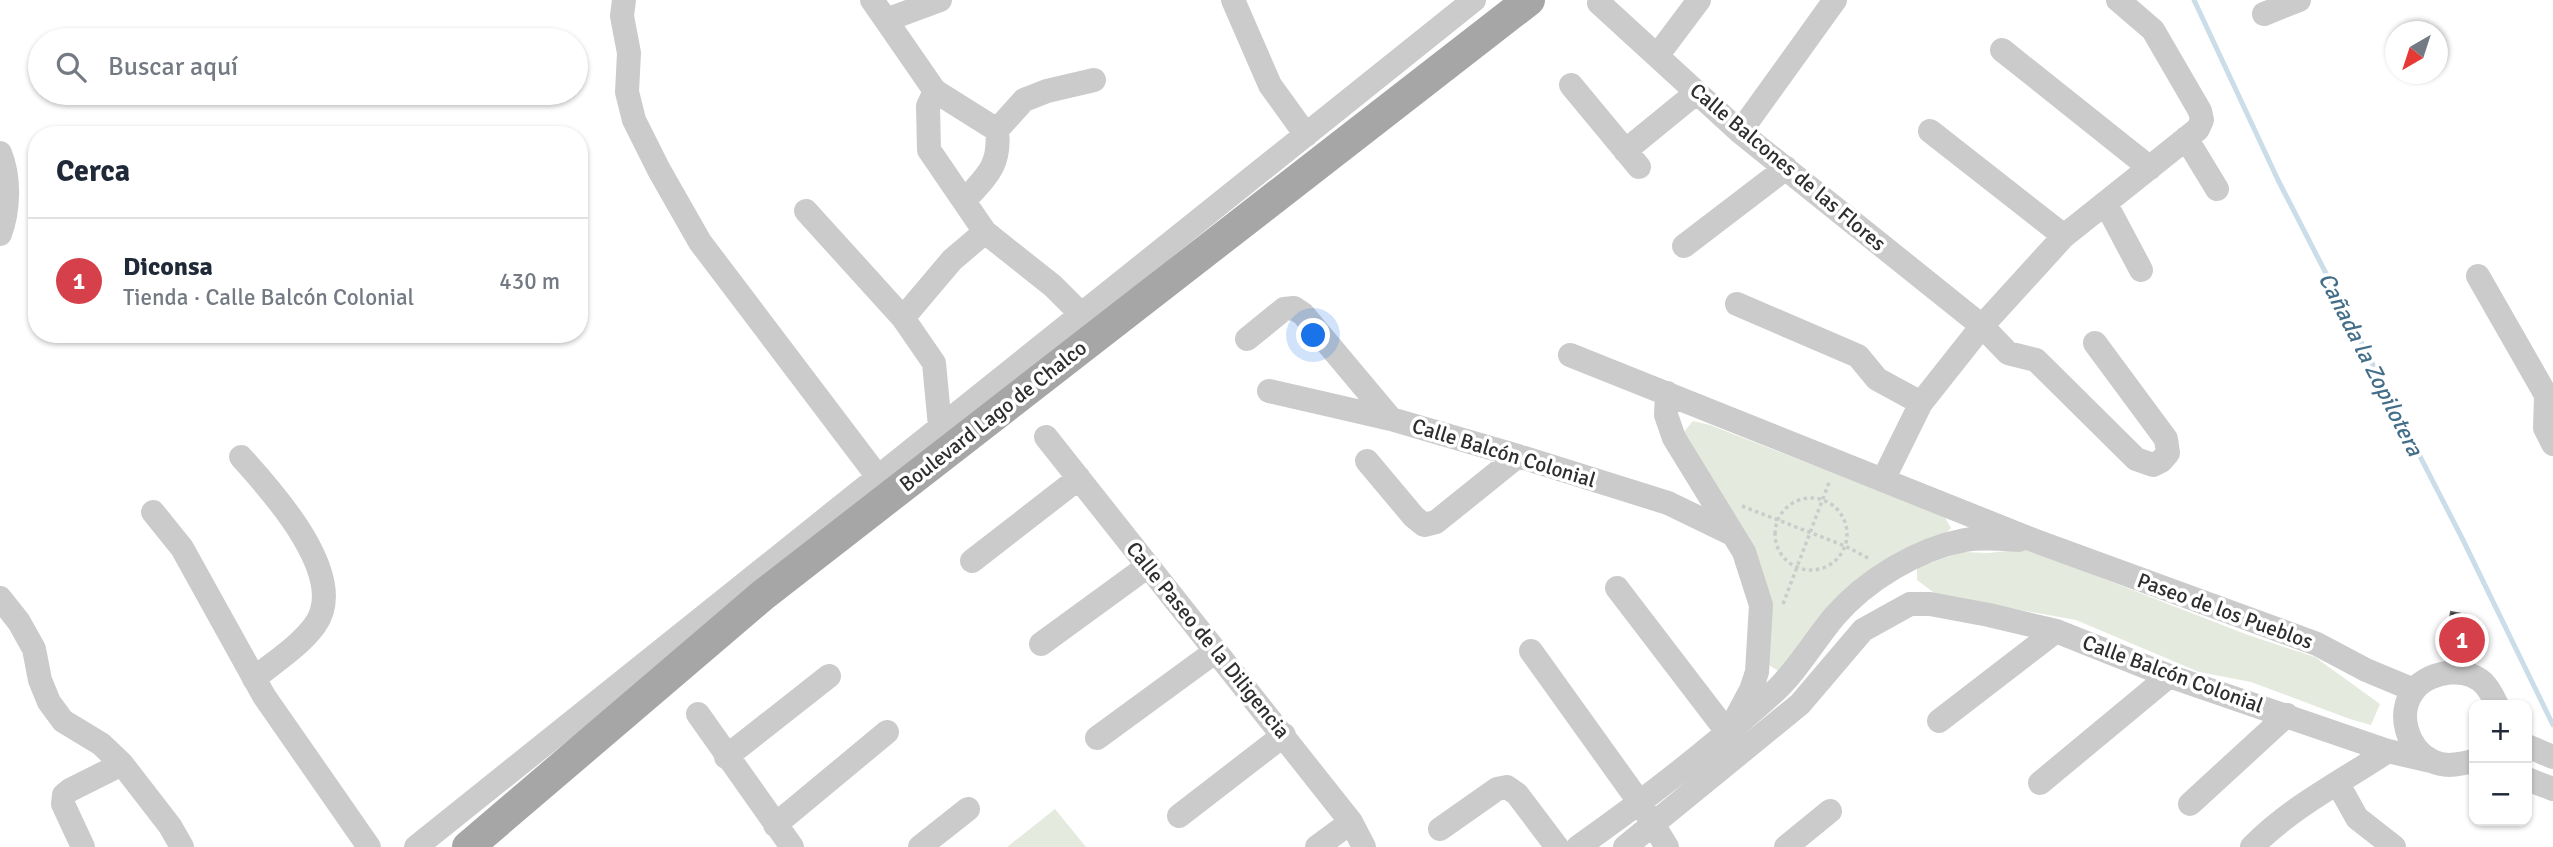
<!DOCTYPE html>
<html lang="es">
<head>
<meta charset="utf-8">
<style>
	:root { --surface:#fff; --page:#f2f2f3; --text:#1f2937; --muted:#747a83; --line:#e0e1e3; --accent:#d6404b }
	body { margin:0; font-family:Signika,sans-serif; background:var(--page); color:var(--text) }
	.controls { position:absolute; right:21px; bottom:21px; display:grid; overflow:hidden; border-radius:14px; box-shadow:0 2px 5px #0004 }
	.controls button { width:63px; height:63px; display:grid; place-items:center; padding:0; border:0; border-bottom:2px solid var(--line); background:var(--surface); color:var(--text); font:35px sans-serif }
	.compass { position:absolute; left:2385px; top:21px; width:63px; height:63px; border-radius:50%; background:var(--surface); box-shadow:0 2px 5px #0004; rotate:219deg }
	.you { position:absolute; left:1314px; top:336px; width:24px; height:24px; margin:-18px; border:5px solid #fff; border-radius:50%; background:#1a73e8; box-shadow:0 0 0 10px #1a73e833 }
	.badge { display:grid; place-items:center; width:46px; height:46px; border-radius:50%; background:var(--accent); color:#fff; font-size:23px; font-weight:700 }
	.pin { position:absolute; translate:-50% -50%; border:4px solid #fff; box-shadow:0 2px 7px #0006 }
	.list { margin:0; padding:0; list-style:none }
	h2 { display:flex; justify-content:space-between; align-items:center; height:91px; margin:0; padding:0 28px; font-size:30px }
	h2 small { font-size:23px; font-weight:400; color:var(--muted) }
	.list li { display:grid; grid-template-columns:46px 1fr auto; gap:21px; align-items:center; box-sizing:border-box; height:126px; padding:0 28px; border-top:2px solid var(--line) }
	.list b { display:block; font-size:26px; white-space:nowrap }
	.list p { margin:0; font-size:23px; white-space:nowrap; color:var(--muted) }
	.list em { font-size:23px; font-style:normal; color:var(--muted) }
	.icon { flex:none; width:38px; height:38px; fill:none; stroke:currentColor; stroke-width:2; stroke-linecap:round; stroke-linejoin:round }
	.map { position:relative; flex:none; width:2553px; height:847px; overflow:hidden }
	.search { position:absolute; background:var(--surface); box-shadow:0 2px 5px #0004; left:28px; top:28px; width:560px; height:77px; display:flex; align-items:center; gap:18px; box-sizing:border-box; padding:0 24px; border-radius:38px; color:var(--muted); font-size:26px }
	.panel { position:absolute; background:var(--surface); box-shadow:0 2px 5px #0004; left:28px; top:126px; width:560px; height:217px; border-radius:28px }
	.map>svg:first-child { display:block }
</style>
</head>
<body>
<div class="map">
<svg width="2553" height="847" viewBox="0 0 2553 847">
	<rect width="100%" height="100%" fill="#fff"/>
	<!-- green -->
	<path fill="#e4eadd" d="M 1693,421 L 1710,425 L 1944,516 L 1951,528 L 1941,539 L 1903,554 L 1784,675 L 1769,665 L 1771,612 L 1760,563 L 1682,434 Z
		M 2027,549 L 2248,635 L 2315,657 L 2380,704 L 2371,725 L 2350,719 L 2251,682 L 2199,672 L 2076,620 L 1937,595 L 1917,580 L 1917,567 L 1963,552 L 1988,553 Z
		M 1055,809 L 1086,847 L 1007,847 Z"/>
	<g fill="none" stroke-linecap="round" stroke-linejoin="round">
		<!-- stream -->
		<path stroke="#cbdde8" stroke-width="5" d="M 2194,0 L 2278,180 L 2463,540 L 2553,725"/>
		<!-- path -->
		<path stroke="#cbcbcb" stroke-width="3.5" stroke-dasharray="3.5 3.5" stroke-linecap="butt" d="M1775 534a36 36 0 1 1 72 0a36 36 0 1 1-72 0Z
			M 1742,506 L 1845,546 L 1870,559
			M 1783,604 L 1830,480"/>
		<!-- minor -->
		<path stroke="#cbcbcb" stroke-width="24" d="M 624,0 L 622,16 L 629,53 L 627,92 L 634,120 L 659,170 L 700,242 L 878,477
			M 872,0 L 935,91 L 928,106 L 929,150 L 985,232 L 1053,286 L 1081,314
			M 1233,0 L 1270,85 L 1306,135
			M 1599,3 L 1740,132 L 1982,326 L 2008,353 L 2036,360 L 2136,459 L 2153,465 L 2161,461 L 2168,453 L 2166,439 L 2095,343
			M 2264,14 L 2299,0
			M 886,20 L 940,0
			M 2002,50 L 2150,168
			M 1657,56 L 1699,0
			M 1571,85 L 1639,167
			M 935,91 L 997,130
			M 1930,131 L 2064,236
			M 1740,132 L 1835,0
			M 2186,138 L 2217,189
			M 1625,151 L 1696,93
			M 0,153 C 10,177 9,210 0,234
			M 965,200 C 987,176 1001,165 997,130 L 1024,100 L 1047,91 L 1094,80
			M 2106,204 L 2141,270
			M 806,211 L 903,318 L 934,363 L 940,427
			M 1684,246 L 1786,168
			M 2478,276 L 2546,395 L 2545,428 L 2553,444
			M 1737,304 L 1858,356 L 1877,379 L 1921,403
			M 903,318 L 952,260 L 985,232
			M 1247,339 L 1284,309 L 1294,308 L 1303,314 L 1391,419
			M 1570,355 L 2033,540 L 2317,644 L 2366,670 L 2414,690
			M 1269,391 L 1391,419 L 1518,456 L 1668,503 L 1732,534
			M 1046,437 L 1351,822 L 1364,847
			M 241,457 C 272,491 350,577 315,625 C 300,646 274,662 254,679
			M 1367,461 L 1414,517 L 1424,525 L 1436,522 L 1518,456
			M 1883,480 L 1921,403 L 1982,326 L 2064,236 L 2198,129 L 2202,120 L 2200,111 L 2153,30 L 2118,0
			M 153,512 L 182,548 L 264,696 L 369,847
			M 972,561 L 1079,478
			M 1617,588 L 1728,733 L 1751,690 L 1757,672 L 1761,605 L 1744,552 L 1674,438 L 1666,415 L 1667,393
			M 0,598 L 19,622 L 34,649 L 40,680 L 49,702 L 63,721 L 101,744 L 122,764 L 170,826 L 182,847
			M 1041,644 L 1148,566
			M 1531,651 L 1640,803 L 1667,847
			M 698,714 L 792,847
			M 1939,721 L 2056,631
			M 1097,738 L 1216,651
			M 2527,746 L 2553,757
			M 726,757 L 829,676
			M 2474,761 C 2460,764 2446,768 2432,761 C 2407,749 2396,713 2414,690 C 2430,670 2469,665 2486,686 C 2491,692 2494,699 2497,705
			M 2527,779 L 2553,789
			M 2040,783 L 2169,676
			M 2338,784 L 2357,818 L 2394,847
			M 2190,804 L 2287,715
			M 1179,816 L 1284,735
			M 775,825 L 887,732
			M 1440,829 L 1497,789 L 1507,787 L 1517,794 L 1557,847
			M 83,847 L 63,804 L 64,795 L 70,790 L 122,764
			M 416,847 L 1474,0
			M 920,847 L 968,809
			M 1317,847 L 1351,822
			M 1578,847 C 1646,799 1712,748 1774,692 C 1797,671 1814,641 1834,617 C 1866,580 1917,549 1965,540 C 1982,537 2002,539 2019,540
			M 1625,847 L 1800,704 L 1863,630 L 1910,604 L 1930,604 L 1989,615 L 2056,631 L 2169,676 L 2388,751 L 2431,761
			M 1786,847 L 1830,811
			M 2252,847 C 2291,807 2341,782 2388,751"/>
		<!-- major -->
		<path stroke="#a6a6a6" stroke-width="32" d="M 468,847 L 763,595 L 1529,0"/>
	</g>
	<!-- wall -->
	<path fill="#8a8a8a" d="M 2468,615 L 2473,627 L 2468,656 L 2451,653 L 2446,641 Z"/>
	<!-- shaded-wall -->
	<path fill="#5b5b5b" d="M 2468,615 L 2473,627 L 2468,656 L 2464,644 Z"/>
	<!-- building -->
	<path fill="#151515" stroke="#5b5b5b" stroke-width="2" d="M 2451,612 L 2468,615 L 2464,644 L 2446,641 Z"/>
	<g text-anchor="middle" stroke-width="7" stroke-linejoin="round" paint-order="stroke">
		<!-- street labels -->
		<g font-size="21" fill="#2e2e2e" stroke="#fff">
			<text transform="translate(1788 167) rotate(40)" y="7">Calle Balcones de las Flores</text>
			<text transform="translate(993 416) rotate(-38)" y="7">Boulevard Lago de Chalco</text>
			<text transform="translate(1504 453) rotate(17)" y="7">Calle Balcón Colonial</text>
			<text transform="translate(2225 611) rotate(20)" y="7">Paseo de los Pueblos</text>
			<text transform="translate(1208 640) rotate(51)" y="7">Calle Paseo de la Diligencia</text>
			<text transform="translate(2173 674) rotate(20)" y="7">Calle Balcón Colonial</text>
		</g>
		<!-- water labels -->
		<g font-size="23" font-style="italic" fill="#436e89" stroke="#fff">
			<text transform="translate(2371 364) rotate(63)" y="8">Cañada la Zopilotera</text>
		</g>
	</g>
</svg>
<div class="controls">
<button>+</button>
<button>−</button>
</div>
<svg class="compass" viewBox="-18 -18 36 36"><path d="M0-13l5 13h-10z" fill="#e53935"/><path d="M0 13l5-13h-10z" fill="#747a83"/></svg>
<div class="you"></div>
<div class="pin badge" style="left:2462px;top:640px">1</div>
<div class="search"><svg class="icon" aria-label="search" viewBox="0 0 24 24"><circle cx="10" cy="10" r="6"/><path d="M15 15l6 6"/></svg>Buscar aquí</div>
<section class="panel">
<h2>Cerca<small></small></h2>
<ul class="list">
<li><span class="badge">1</span><div><b>Diconsa</b><p>Tienda · Calle Balcón Colonial</p></div><em>430 m</em></li>
</ul>
</section>
</div>
</body>
</html>
